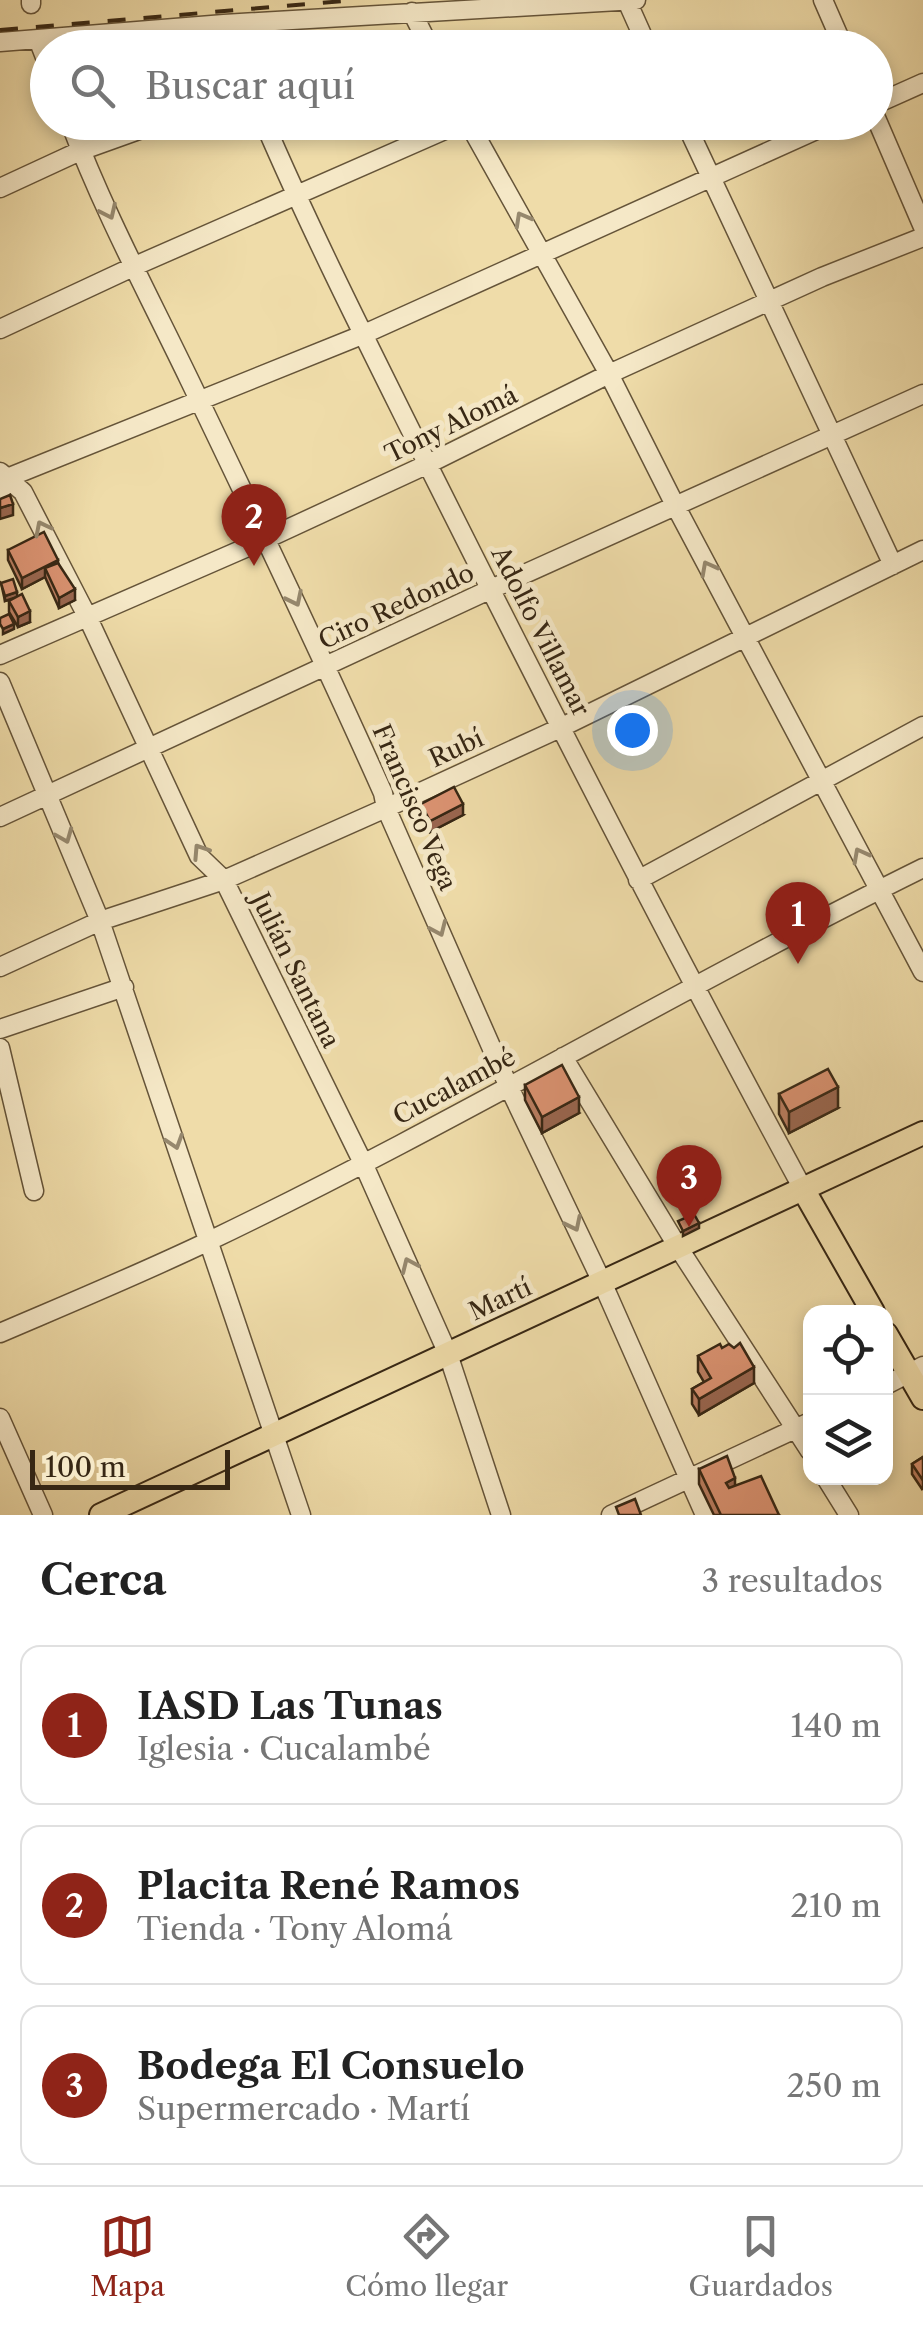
<!DOCTYPE html>
<html lang="es">
<head>
<meta charset="utf-8">
<style>
	:root { --surface:#fff; --page:#f6f6f6; --text:#222; --muted:#767676; --line:#e0e0e0; --accent:#8f2418 }
	body { margin:0; font-family:"Libre Caslon Text",serif; background:var(--page); color:var(--text) }
	.controls { position:absolute; right:30px; bottom:30px; display:grid; overflow:hidden; border-radius:20px; box-shadow:0 5px 15px #0003 }
	.controls button { width:90px; height:90px; display:grid; place-items:center; padding:0; border:0; border-bottom:2px solid var(--line); background:var(--surface); color:var(--text); font:50px sans-serif }
	.scale { position:absolute; left:30px; bottom:25px; width:200px; box-sizing:border-box; padding-left:10px; border:5px solid #372714; border-top:0; font-size:28px; line-height:35px; white-space:nowrap; color:#372714; -webkit-text-stroke:8px #f5e8c7; paint-order:stroke }
	.you { position:absolute; left:632px; top:730px; width:35px; height:35px; margin:-25px; border:8px solid #fff; border-radius:50%; background:#1a73e8; box-shadow:0 0 0 15px #1a73e833 }
	.badge { display:grid; place-items:center; width:65px; height:65px; border-radius:50%; background:var(--accent); color:#fff; font-size:32px; font-weight:700 }
	.pin { position:absolute; translate:-50% -82px; filter:drop-shadow(0 2px 5px #0008) }
	.pin::after { content:''; position:absolute; top:52px; width:35px; height:30px; background:inherit; clip-path:polygon(0 0,100% 0,50% 100%) }
	.list { margin:0; padding:0; list-style:none }
	h2 { display:flex; justify-content:space-between; align-items:center; height:130px; margin:0; padding:0 40px; font-size:42px }
	h2 small { font-size:32px; font-weight:400; color:var(--muted) }
	.list li { display:grid; grid-template-columns:65px 1fr auto; gap:30px; align-items:center; box-sizing:border-box; height:160px; margin:0 20px 20px; padding:0 20px; border:2px solid var(--line); border-radius:20px }
	.list b { display:block; font-size:38px; white-space:nowrap }
	.list p { margin:0; font-size:32px; white-space:nowrap; color:var(--muted) }
	.list em { font-size:32px; font-style:normal; color:var(--muted) }
	.icon { flex:none; width:55px; height:55px; fill:none; stroke:currentColor; stroke-width:2; stroke-linecap:round; stroke-linejoin:round }
	.map { position:relative; flex:none; width:923px; height:1515px; overflow:hidden }
	.search { position:absolute; background:var(--surface); box-shadow:0 5px 15px #0003; left:30px; right:30px; top:30px; height:110px; display:flex; align-items:center; gap:25px; box-sizing:border-box; padding:0 35px; border-radius:55px; color:var(--muted); font-size:38px }
	.sheet { height:670px; background:var(--surface) }
	nav { display:flex; justify-content:space-around; align-items:center; box-sizing:border-box; height:140px; border-top:2px solid var(--line); background:var(--surface); font-size:28px; color:var(--muted) }
	nav a { display:grid; justify-items:center; gap:5px }
	nav .on { color:var(--accent) }
	.map>svg:first-child { display:block }
</style>
</head>
<body>
<div class="map">
<svg width="923" height="1515" viewBox="0 0 923 1515">
	<rect width="100%" height="100%" fill="#efdca9"/>
	<filter id="stains"><feTurbulence type="fractalNoise" baseFrequency=".002" numOctaves="4"/><feColorMatrix values="0 0 0 0 .2 0 0 0 0 .09 0 0 0 0 .02 0 0 0 .5 -.17"/></filter>
	<radialGradient id="worn" r=".72"><stop offset=".6" stop-color="#630" stop-opacity="0"/><stop offset="1" stop-color="#630" stop-opacity=".3"/></radialGradient>
	<g fill="none" stroke-linecap="round" stroke-linejoin="round">
		<defs>
			<path id="minor" d="M 31,0 L 31,4
				M 823,0 L 844,48
				M 627,1 L 648,48
				M 412,12 L 430,48
				M 224,24 L 233,48
				M 38,39 L 48,65
				M 0,42 L 224,24 L 636,0
				M 876,104 L 923,83
				M 876,118 L 923,227
				M 70,122 C 103,210 148,294 189,379 C 255,516 321,654 383,793 L 386,808 L 508,1085 L 602,1282 L 705,1515
				M 264,122 C 314,238 371,350 427,463 C 549,707 673,949 803,1189
				M 468,122 L 609,374 L 675,505 L 923,972
				M 685,122 L 893,565
				M 0,188 L 80,151 L 161,122
				M 0,329 L 135,266 L 463,122
				M 0,472 L 23,492 L 87,616 L 199,856 L 224,880 L 363,1163 L 448,1354 L 501,1515
				M 0,493 L 7,478 L 362,335 L 834,122
				M 0,655 L 266,539 L 428,464 L 609,374 L 822,277 L 923,237
				M 0,682 L 100,921 L 301,1515
				M 0,817 L 489,590 L 923,394
				M 638,880 L 923,726
				M 0,967 L 100,921 L 224,880 L 386,808 L 560,728 L 923,550
				M 0,1029 L 124,987
				M 0,1048 L 34,1191
				M 563,1057 L 678,1247 L 810,1451
				M 0,1333 C 70,1303 140,1274 209,1241 C 451,1125 682,987 923,868
				M 886,1385 L 923,1366
				M 0,1418 L 43,1515
				M 826,1478 L 849,1515
				M 611,1515 L 810,1422"/>
			<path id="major" d="M 803,1189 L 873,1312
				M 886,1334 L 923,1398
				M 101,1515 L 923,1133"/>
		</defs>
		<!-- minor casing -->
		<use href="#minor" stroke="#655439" stroke-width="21"/>
		<!-- major casing -->
		<use href="#major" stroke="#372714" stroke-width="26"/>
		<!-- minor -->
		<use href="#minor" stroke="#f5e8c7" stroke-width="18"/>
		<!-- major -->
		<use href="#major" stroke="#efdca9" stroke-width="22"/>
		<!-- rail -->
		<path stroke="#372714" stroke-width="4" stroke-dasharray="18 18" stroke-linecap="butt" d="M 0,30 L 356,0"/>
	</g>
	<!-- wall -->
	<path fill="#bb7e61" stroke="#372714" stroke-width="2.5" d="M 8,550 L 58,563 L 75,600 L 59,608 L 45,577 L 22,589 L 8,560 Z
		M 1,583 L 17,597 L 30,622 L 18,627 L 9,612 L 9,601 L 15,598 L 5,601 Z
		M 421,804 L 463,815 L 430,832 L 421,815 Z
		M 525,1085 L 579,1113 L 542,1133 L 525,1100 Z
		M 779,1094 L 838,1108 L 789,1133 L 779,1114 Z
		M 722,1348 L 754,1383 L 699,1415 L 692,1404 L 692,1389 L 704,1382 L 698,1372 L 698,1356 Z
		M 923,1457 L 923,1488 L 922,1489 L 912,1474 L 912,1464 Z
		M 699,1469 L 735,1486 L 779,1515 L 714,1515 L 699,1484 Z"/>
	<!-- shaded-wall -->
	<path fill="#99664f" stroke="#372714" stroke-width="2.5" d="M 13,504 L 13,515 L 0,519 L 0,508 Z
		M 58,560 L 58,571 L 45,568 L 45,577 L 22,589 L 22,578 Z
		M 75,589 L 75,600 L 59,608 L 59,598 Z
		M 17,592 L 17,597 L 5,601 L 5,596 Z
		M 30,611 L 30,622 L 18,627 L 18,617 Z
		M 14,624 L 14,629 L 3,634 L 3,629 Z
		M 463,804 L 463,815 L 430,832 L 430,821 Z
		M 838,1087 L 838,1108 L 789,1133 L 789,1112 Z
		M 579,1097 L 579,1113 L 542,1133 L 542,1117 Z
		M 699,1223 L 699,1228 L 683,1236 L 683,1231 Z
		M 754,1367 L 754,1383 L 699,1415 L 699,1399 Z
		M 735,1478 L 735,1494 L 726,1498 L 726,1483 Z"/>
	<!-- building -->
	<path fill="#da9271" stroke="#372714" stroke-width="2.5" d="M 10,495 L 13,504 L 0,508 L 0,499 Z
		M 44,532 L 58,560 L 22,578 L 8,550 Z
		M 58,563 L 75,589 L 59,598 L 45,568 Z
		M 13,579 L 17,592 L 5,596 L 1,583 Z
		M 22,594 L 30,611 L 18,617 L 9,601 Z
		M 9,614 L 14,624 L 3,629 L 0,624 L 0,618 Z
		M 454,787 L 463,804 L 430,821 L 421,804 Z
		M 562,1065 L 579,1097 L 542,1117 L 525,1085 Z
		M 828,1069 L 838,1087 L 789,1112 L 779,1094 Z
		M 694,1214 L 699,1223 L 683,1231 L 678,1221 Z
		M 740,1343 L 754,1367 L 699,1399 L 692,1389 L 711,1378 L 698,1356 L 720,1344 L 722,1348 L 729,1344 L 734,1348 Z
		M 727,1456 L 735,1478 L 726,1483 L 729,1488 L 761,1476 L 779,1515 L 721,1515 L 699,1469 Z
		M 923,1457 L 923,1478 L 922,1479 L 912,1464 Z
		M 635,1499 L 641,1515 L 619,1515 L 616,1507 Z"/>
	<!-- one-way arrows -->
	<defs><path id="oneway-chevron" d="M-2-3.5L2.5 0L-2 3.5" fill="none" stroke-width="1.6" stroke-linecap="round" stroke-linejoin="round" transform="scale(2.5)"/></defs>
	<g stroke="#96886e">
		<use href="#oneway-chevron" transform="translate(109 212) rotate(65)"/>
		<use href="#oneway-chevron" transform="translate(522 219) rotate(-119)"/>
		<use href="#oneway-chevron" transform="translate(42 528) rotate(-117)"/>
		<use href="#oneway-chevron" transform="translate(708 568) rotate(-118)"/>
		<use href="#oneway-chevron" transform="translate(295 599) rotate(64)"/>
		<use href="#oneway-chevron" transform="translate(65 836) rotate(68)"/>
		<use href="#oneway-chevron" transform="translate(200 851) rotate(-123)"/>
		<use href="#oneway-chevron" transform="translate(860 855) rotate(-118)"/>
		<use href="#oneway-chevron" transform="translate(439 929) rotate(66)"/>
		<use href="#oneway-chevron" transform="translate(175 1142) rotate(72)"/>
		<use href="#oneway-chevron" transform="translate(574 1224) rotate(64)"/>
		<use href="#oneway-chevron" transform="translate(409 1265) rotate(-114)"/>
	</g>
	<g text-anchor="middle" stroke-width="10" stroke-linejoin="round" paint-order="stroke">
		<!-- street labels -->
		<g font-size="25" fill="#372714" stroke="#f5e8c7">
			<text transform="translate(451 424) rotate(-26)" y="9">Tony Alomá</text>
			<text transform="translate(396 606) rotate(-25)" y="9">Ciro Redondo</text>
			<text transform="translate(541 631) rotate(63)" y="9">Adolfo Villamar</text>
			<text transform="translate(456 748) rotate(-25)" y="9">Rubí</text>
			<text transform="translate(415 807) rotate(67)" y="9">Francisco Vega</text>
			<text transform="translate(296 970) rotate(64)" y="9">Julián Santana</text>
			<text transform="translate(454 1086) rotate(-28)" y="9">Cucalambé</text>
			<text transform="translate(500 1299) rotate(-25)" y="9">Martí</text>
		</g>
	</g>
	<rect width="100%" height="100%" filter="url(#stains)"/>
	<rect width="100%" height="100%" fill="url(#worn)"/>
</svg>
<div class="controls">
<button><svg class="icon" aria-label="locate" viewBox="0 0 24 24"><circle cx="12" cy="12" r="6"/><path d="M12 2v4M12 18v4M2 12h4M18 12h4"/></svg></button>
<button><svg class="icon" aria-label="layers" viewBox="0 0 24 24"><path d="M12 4l9 5-9 5-9-5zM3 14l9 5 9-5"/></svg></button>
</div>
<div class="scale">100 m</div>
<div class="you"></div>
<div class="pin badge" style="left:798px;top:964px">1</div>
<div class="pin badge" style="left:254px;top:566px">2</div>
<div class="pin badge" style="left:689px;top:1227px">3</div>
<div class="search"><svg class="icon" aria-label="search" viewBox="0 0 24 24"><circle cx="10" cy="10" r="6"/><path d="M15 15l6 6"/></svg>Buscar aquí</div>
</div>
<section class="sheet">
<h2>Cerca<small>3 resultados</small></h2>
<ul class="list">
<li><span class="badge">1</span><div><b>IASD Las Tunas</b><p>Iglesia · Cucalambé</p></div><em>140 m</em></li>
<li><span class="badge">2</span><div><b>Placita René Ramos</b><p>Tienda · Tony Alomá</p></div><em>210 m</em></li>
<li><span class="badge">3</span><div><b>Bodega El Consuelo</b><p>Supermercado · Martí</p></div><em>250 m</em></li>
</ul>
</section>
<nav>
<a class="on"><svg class="icon" aria-label="map" viewBox="0 0 24 24"><path d="M3 6l6-2 6 2 6-2v14l-6 2-6-2-6 2zM9 4v14M15 6v14"/></svg>Mapa</a>
<a><svg class="icon" aria-label="directions" viewBox="0 0 24 24"><path d="M12 3l9 9-9 9-9-9zM9 14v-3h6M13 9l2 2-2 2"/></svg>Cómo llegar</a>
<a><svg class="icon" aria-label="saved" viewBox="0 0 24 24"><path d="M7 4h10v16l-5-4-5 4z"/></svg>Guardados</a>
</nav>
</body>
</html>
